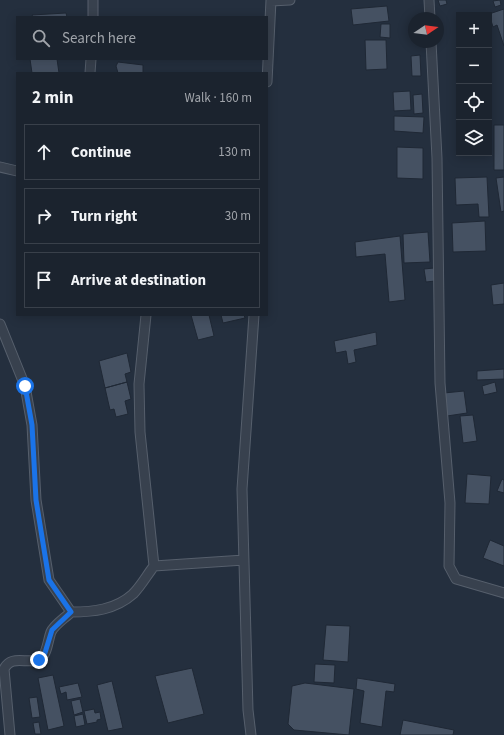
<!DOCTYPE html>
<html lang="en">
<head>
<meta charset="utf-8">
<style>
	:root { --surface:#1b232e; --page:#282f3a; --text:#f1f3f6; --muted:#a0a4aa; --line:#39404a }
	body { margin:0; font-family:"Source Sans 3",sans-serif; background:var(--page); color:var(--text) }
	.controls { position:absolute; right:12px; top:12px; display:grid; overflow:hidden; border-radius:0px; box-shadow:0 2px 10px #0003 }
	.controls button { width:36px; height:36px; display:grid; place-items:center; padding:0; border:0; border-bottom:1px solid var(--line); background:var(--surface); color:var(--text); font:20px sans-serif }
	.compass { position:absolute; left:408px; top:12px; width:36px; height:36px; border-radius:50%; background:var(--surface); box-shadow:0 2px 10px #0003; rotate:77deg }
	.stop { position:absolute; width:12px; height:12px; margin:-9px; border:3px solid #1a73e8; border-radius:50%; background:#fff }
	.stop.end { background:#1a73e8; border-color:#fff; box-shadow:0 1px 4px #0008 }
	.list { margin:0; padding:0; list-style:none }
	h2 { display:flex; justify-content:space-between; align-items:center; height:52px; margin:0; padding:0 16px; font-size:17px }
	h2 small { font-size:13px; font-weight:400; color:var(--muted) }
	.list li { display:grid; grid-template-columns:26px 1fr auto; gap:12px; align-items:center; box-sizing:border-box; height:56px; margin:0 8px 8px; padding:0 8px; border:1px solid var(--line); border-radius:0px }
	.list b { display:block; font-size:15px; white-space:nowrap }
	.list em { font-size:13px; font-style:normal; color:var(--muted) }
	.icon { flex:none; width:22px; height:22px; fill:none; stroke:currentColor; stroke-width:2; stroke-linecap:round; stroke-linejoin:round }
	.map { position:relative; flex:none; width:504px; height:735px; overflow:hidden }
	.search { position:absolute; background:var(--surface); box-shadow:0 2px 10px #0003; left:16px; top:16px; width:252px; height:44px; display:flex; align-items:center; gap:10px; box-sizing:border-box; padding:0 14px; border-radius:0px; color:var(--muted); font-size:15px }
	.panel { position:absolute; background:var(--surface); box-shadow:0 2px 10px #0003; left:16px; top:72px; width:252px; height:244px; border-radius:0px }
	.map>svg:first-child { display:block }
</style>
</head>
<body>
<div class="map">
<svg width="504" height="735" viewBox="0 0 504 735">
	<rect width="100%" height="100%" fill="#242f3e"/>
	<!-- building -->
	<path fill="#455162" stroke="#1f2835" d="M 438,0 L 446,0 L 447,4 L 440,6 Z
		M 500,0 L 501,5 L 495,7 L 493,1 Z
		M 387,6 L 389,21 L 353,25 L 351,9 Z
		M 504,9 L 504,46 L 497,25 L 493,27 L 489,14 Z
		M 66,13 L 67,17 L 33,17 L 32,15 Z
		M 381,24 L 390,24 L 390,38 L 380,37 Z
		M 365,40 L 386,40 L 387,69 L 366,70 Z
		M 420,55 L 421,76 L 412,76 L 411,56 Z
		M 30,59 L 57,59 L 59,73 L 32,73 Z
		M 118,62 L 143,65 L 143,73 L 118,73 L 116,66 Z
		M 410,91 L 411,110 L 394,111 L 393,92 Z
		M 422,94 L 423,113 L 414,114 L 413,95 Z
		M 394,116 L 424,117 L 423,133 L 394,131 Z
		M 494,125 L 504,125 L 504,170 L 494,170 Z
		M 397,147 L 423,148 L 423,179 L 397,178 Z
		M 487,177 L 489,217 L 479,217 L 478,204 L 456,205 L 455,178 Z
		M 504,177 L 504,211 L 501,212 L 496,178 Z
		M 485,221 L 486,251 L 453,252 L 452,223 Z
		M 428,232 L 430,262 L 404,263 L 403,234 Z
		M 400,236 L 405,300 L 389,302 L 385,254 L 356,257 L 355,242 Z
		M 434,268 L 435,281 L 426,282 L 424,269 Z
		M 504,283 L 504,304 L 493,305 L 491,285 Z
		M 191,315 L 209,315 L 214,336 L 198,340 Z
		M 221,315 L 244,315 L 245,318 L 223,323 Z
		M 376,332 L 377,345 L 354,350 L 356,362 L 348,364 L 346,351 L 336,353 L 334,341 Z
		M 127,353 L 131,372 L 125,374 L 127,382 L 105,388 L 99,361 Z
		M 504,369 L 504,379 L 477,380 L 477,371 Z
		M 127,382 L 131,399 L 125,401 L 128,414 L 116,417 L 114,409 L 110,410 L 105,388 Z
		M 495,382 L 497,392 L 484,395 L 482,386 Z
		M 464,391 L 467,413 L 447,416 L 444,393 Z
		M 473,415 L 477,441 L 463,443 L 460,416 Z
		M 467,474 L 491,476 L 489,504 L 465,503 Z
		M 502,479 L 504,480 L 504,493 L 497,491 Z
		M 490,540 L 504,546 L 504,566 L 483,558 Z
		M 326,625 L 350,626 L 348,662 L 323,660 Z
		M 315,664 L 335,665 L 334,683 L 314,682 Z
		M 192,668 L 204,714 L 168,723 L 155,676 Z
		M 53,675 L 64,726 L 48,730 L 38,678 Z
		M 357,678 L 395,684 L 394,692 L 386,691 L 382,727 L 360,723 L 364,691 L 356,689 Z
		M 112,681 L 123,728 L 108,731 L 97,685 Z
		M 78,683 L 82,697 L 67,700 L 66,692 L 61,694 L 59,687 Z
		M 305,683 L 354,689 L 349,735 L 294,730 L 288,724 L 292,686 Z
		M 37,697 L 40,717 L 32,718 L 29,698 Z
		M 80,699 L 83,712 L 74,715 L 71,701 Z
		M 94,709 L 95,713 L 100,712 L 101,719 L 97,720 L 97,722 L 87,724 L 84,711 Z
		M 83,714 L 85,725 L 76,727 L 74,716 Z
		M 403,720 L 454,730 L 453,735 L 400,735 Z
		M 39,722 L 41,734 L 35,734 L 33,723 Z"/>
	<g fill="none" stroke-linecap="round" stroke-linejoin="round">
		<defs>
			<path id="street" d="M 429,0 L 430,18
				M 271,1 L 290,0
				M 93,17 L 93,0
				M 431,42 L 437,158 L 440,383 L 450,503 L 449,566 L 456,579 L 504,593
				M 90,73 L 91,59
				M 267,82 L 271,0
				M 0,167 L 17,171
				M 0,324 L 25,386 L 32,425 L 36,500 L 49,580 L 71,612
				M 154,566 L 244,560
				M 10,735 L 4,669 C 12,653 29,666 41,658 C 47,654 48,640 51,632 C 54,625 65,618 71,612 C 93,612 115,610 133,594 C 141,586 147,575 154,566 L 140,432 L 139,384 L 146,315
				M 251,735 L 248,710 L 242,489 L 254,315"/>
		</defs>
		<!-- street casing -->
		<use href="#street" stroke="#565f6c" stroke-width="11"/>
		<!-- street -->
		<use href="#street" stroke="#38414e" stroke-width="9"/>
	</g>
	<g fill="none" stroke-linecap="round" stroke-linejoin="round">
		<!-- route -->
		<path stroke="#1a73e8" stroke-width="5" d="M 25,386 L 32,425 L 36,500 L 49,580 L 71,612 L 52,630 L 44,656 L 39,660"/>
	</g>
</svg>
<div class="controls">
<button>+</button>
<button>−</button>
<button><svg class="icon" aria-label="locate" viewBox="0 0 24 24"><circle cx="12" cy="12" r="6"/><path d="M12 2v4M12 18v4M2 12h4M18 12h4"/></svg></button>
<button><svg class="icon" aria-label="layers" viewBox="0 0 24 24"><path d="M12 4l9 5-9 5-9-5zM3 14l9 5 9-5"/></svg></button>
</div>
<svg class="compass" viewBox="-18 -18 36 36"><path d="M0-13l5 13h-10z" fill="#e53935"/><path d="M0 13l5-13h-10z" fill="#a0a4aa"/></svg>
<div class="stop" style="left:25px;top:386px"></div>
<div class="stop end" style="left:39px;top:660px"></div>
<div class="search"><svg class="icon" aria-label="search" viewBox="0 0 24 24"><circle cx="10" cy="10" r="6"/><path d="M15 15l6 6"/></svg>Search here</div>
<section class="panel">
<h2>2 min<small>Walk · 160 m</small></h2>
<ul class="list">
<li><svg class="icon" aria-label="ahead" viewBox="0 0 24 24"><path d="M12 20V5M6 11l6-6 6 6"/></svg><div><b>Continue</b></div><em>130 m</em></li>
<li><svg class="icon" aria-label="right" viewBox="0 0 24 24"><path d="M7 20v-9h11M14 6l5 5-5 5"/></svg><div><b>Turn right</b></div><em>30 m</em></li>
<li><svg class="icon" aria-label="arrive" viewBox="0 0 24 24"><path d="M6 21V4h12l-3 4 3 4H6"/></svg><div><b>Arrive at destination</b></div></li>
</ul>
</section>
</div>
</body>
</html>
